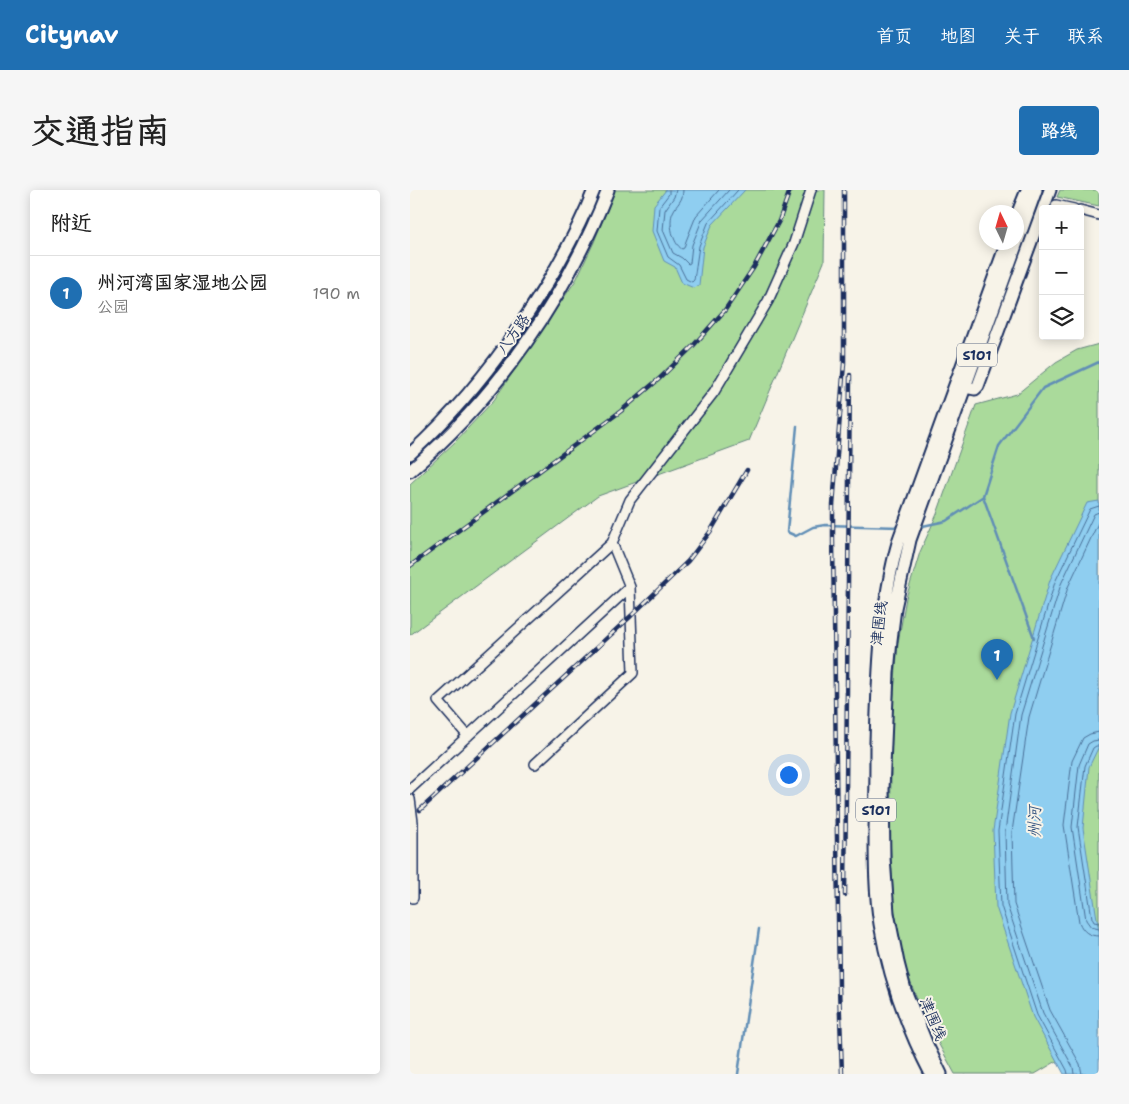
<!DOCTYPE html>
<html lang="zh">
<head>
<meta charset="utf-8">
<style>
	:root { --surface:#fff; --page:#f6f6f6; --text:#222; --muted:#767676; --line:#e0e0e0; --accent:#1f6fb2 }
	body { margin:0; font-family:"Shantell Sans","LXGW WenKai TC",sans-serif; background:var(--page); color:var(--text) }
	.controls { position:absolute; right:15px; top:15px; display:grid; overflow:hidden; border-radius:5px; box-shadow:0 2px 12px #0003 }
	.controls button { width:45px; height:45px; display:grid; place-items:center; padding:0; border:0; border-bottom:1px solid var(--line); background:var(--surface); color:var(--text); font:25px sans-serif }
	.compass { position:absolute; left:569px; top:15px; width:45px; height:45px; border-radius:50%; background:var(--surface); box-shadow:0 2px 12px #0003; rotate:355deg }
	.you { position:absolute; left:378px; top:584px; width:18px; height:18px; margin:-12px; border:4px solid #fff; border-radius:50%; background:#1a73e8; box-shadow:0 0 0 8px #1a73e833 }
	.badge { display:grid; place-items:center; width:32px; height:32px; border-radius:50%; background:var(--accent); color:#fff; font-size:16px; font-weight:700 }
	.pin { position:absolute; translate:-50% -41px; filter:drop-shadow(0 1px 2px #0008) }
	.pin::after { content:''; position:absolute; top:26px; width:18px; height:15px; background:inherit; clip-path:polygon(0 0,100% 0,50% 100%) }
	.list { margin:0; padding:0; list-style:none }
	h2 { display:flex; justify-content:space-between; align-items:center; height:65px; margin:0; padding:0 20px; font-size:21px }
	h2 small { font-size:16px; font-weight:400; color:var(--muted) }
	.list li { display:grid; grid-template-columns:32px 1fr auto; gap:15px; align-items:center; box-sizing:border-box; height:75px; padding:0 20px; border-top:1px solid var(--line) }
	.list b { display:block; font-size:19px; white-space:nowrap }
	.list p { margin:0; font-size:16px; white-space:nowrap; color:var(--muted) }
	.list em { font-size:16px; font-style:normal; color:var(--muted) }
	.icon { flex:none; width:28px; height:28px; fill:none; stroke:currentColor; stroke-width:2; stroke-linecap:round; stroke-linejoin:round }
	.map { position:relative; flex:none; width:689px; height:884px; overflow:hidden; border-radius:5px }
	header { display:flex; align-items:center; gap:30px; box-sizing:border-box; height:70px; padding:0 25px; background:var(--accent); color:#fff }
	header strong { font-size:24px }
	nav { display:flex; gap:28px; margin-inline-start:auto; font-size:18px }
	.intro { display:flex; align-items:center; justify-content:space-between; box-sizing:border-box; height:120px; padding:0 30px }
	h1 { margin:0; font-size:35px }
	.button { padding:12px 22px; border-radius:5px; background:var(--accent); color:#fff; font-size:18px; font-weight:700 }
	main { display:flex; gap:30px; padding:0 30px }
	aside { flex:1; background:var(--surface); border-radius:5px; box-shadow:0 2px 12px #0003 }
	.map>svg:first-child { display:block }
</style>
</head>
<body>
<header>
<strong>Citynav</strong>
<nav><a>首页</a><a>地图</a><a>关于</a><a>联系</a></nav>
</header>
<div class="intro"><h1>交通指南</h1><a class="button">路线</a></div>
<main>
<aside>
<h2>附近<small></small></h2>
<ul class="list">
<li><span class="badge">1</span><div><b>州河湾国家湿地公园</b><p>公园</p></div><em>190 m</em></li>
</ul>
</aside>
<div class="map">
<svg width="689" height="884" viewBox="0 0 689 884">
	<rect width="100%" height="100%" fill="#f7f3e8"/>
	<filter id="ink" filterUnits="userSpaceOnUse"><feTurbulence type="fractalNoise" baseFrequency=".02" numOctaves="2"/><feDisplacementMap in="SourceGraphic" scale="10" xChannelSelector="R" yChannelSelector="G"/><feConvolveMatrix kernelMatrix="1 2 1 2 8 2 1 2 1" color-interpolation-filters="sRGB"/></filter>
	<g filter="url(#ink)">
		<!-- green -->
		<path fill="#aada9b" stroke="#62847c" d="M 205,0 L 415,0 L 414,72 L 339,251 L 188,306 L 0,445 L 0,294 L 45,252 L 84,210 L 166,90 L 184,52 Z
			M 650,0 L 689,0 L 689,16 L 647,7 Z
			M 689,154 L 689,846 L 625,884 L 545,884 L 513,825 L 494,775 L 484,717 L 480,649 L 482,528 L 488,453 L 496,408 L 510,362 L 527,324 L 566,215 L 607,204 L 646,172 L 667,160 Z"/>
		<!-- water -->
		<path fill="#8fcef0" stroke="#618eb6" d="M 256,0 L 335,0 L 302,35 L 293,57 L 289,95 L 284,98 L 272,93 L 265,77 L 254,71 L 242,41 L 244,15 Z
			M 689,311 L 689,556 L 679,577 L 673,638 L 689,742 L 689,884 L 654,884 L 623,827 L 586,717 L 583,641 L 600,523 L 640,390 L 677,313 Z"/>
		<g fill="none" stroke-linecap="round" stroke-linejoin="round">
			<!-- shore -->
			<path stroke="#496f98" stroke-width="1" d="M 259,0 L 259,4 L 249,17 L 247,41 L 258,67 L 269,75 L 276,89 L 282,92 L 284,90 L 289,56 L 298,33 L 328,0
				M 266,0 L 264,7 L 255,20 L 253,40 L 263,63 L 272,68 L 278,74 L 280,73 L 282,55 L 292,30 L 319,0
				M 273,0 C 273,12 267,13 263,22 C 258,32 263,54 272,59 L 274,58 L 276,51 L 286,26 L 309,0
				M 689,542 L 680,544 L 673,548 L 662,571 L 654,635 L 669,732 C 673,742 679,746 689,746
				M 689,550 L 683,551 L 678,554 L 669,575 L 662,637 L 676,730 L 681,737 L 689,739
				M 689,556 L 686,556 L 683,558 L 675,576 L 668,637 L 682,728 L 684,732 L 689,733
				M 658,884 L 657,880 L 627,825 L 591,716 L 588,641 L 605,524 L 645,392 L 680,319 L 689,316
				M 664,884 L 663,877 L 633,823 L 597,715 L 595,642 L 611,525 L 651,394 L 684,324 L 689,322
				M 672,884 L 670,874 L 640,820 L 604,714 L 602,642 L 619,527 L 658,397 L 689,331"/>
			<!-- stream -->
			<path stroke="#618eb6" stroke-width="2.5" d="M 387,236 L 377,342 L 386,346 L 403,337 L 415,335 L 490,337
				M 508,337 L 536,331 L 572,307
				M 624,448 L 573,306 L 589,256 L 633,198 L 689,172
				M 328,884 L 349,739"/>
			<defs>
				<path id="minor" d="M 646,15 L 664,19
					M 670,20 L 689,25
					M 58,546 L 28,511 L 202,353 L 220,310 L 304,202 L 358,111 L 384,53 L 401,0
					M 125,574 L 223,483 L 220,397 L 202,353
					M 0,599 L 220,397
					M 0,609 L 3,632 L 3,708"/>
				<path id="major" d="M 606,27 L 617,0
					M 555,197 L 565,199 L 568,196 L 640,0
					M 0,264 C 55,214 97,159 136,95 C 154,65 171,33 184,0
					M 0,281 C 88,206 156,107 198,0
					M 521,884 C 496,836 479,787 470,734 C 465,703 465,671 465,639 C 466,610 466,581 466,552 C 468,484 470,415 489,349 L 597,52
					M 531,884 L 517,855 L 495,800 L 488,773 L 478,723 L 474,668 L 473,600 L 478,483 L 481,450 L 485,418 L 500,350 L 626,0"/>
			</defs>
			<!-- minor casing -->
			<use href="#minor" stroke="#1b2f5e" stroke-width="12"/>
			<!-- major casing -->
			<use href="#major" stroke="#1b2f5e" stroke-width="15"/>
			<!-- minor -->
			<use href="#minor" stroke="#f7f3e8" stroke-width="9"/>
			<!-- major -->
			<use href="#major" stroke="#f7f3e8" stroke-width="11"/>
			<defs>
				<path id="rail" d="M 0,376 L 211,221 L 249,189 L 283,156 L 315,120 L 344,77 L 369,31 L 380,0
					M 10,620 L 221,426 L 278,371 L 300,342 L 337,280
					M 435,705 L 440,185
					M 432,884 L 429,797 L 423,352 L 423,316 L 434,173 L 434,0"/>
			</defs>
			<!-- rail casing -->
			<use href="#rail" stroke="#1b2f5e" stroke-width="4.5"/>
			<!-- rail -->
			<use href="#rail" stroke="#f7f3e8" stroke-width="2.5" stroke-dasharray="8" stroke-linecap="butt"/>
		</g>
	</g>
	<g text-anchor="middle" stroke-width="4" stroke-linejoin="round" paint-order="stroke">
		<!-- shield labels -->
		<g fill="#f7f3e8" stroke="#5d6a87" stroke-width="1">
			<rect x="547" y="153.5" width="40" height="23" rx="4"/>
			<rect x="446" y="608.5" width="40" height="23" rx="4"/>
		</g>
		<g font-size="14" font-weight="bold" fill="#1b2f5e">
			<text x="567" y="170">S101</text>
			<text x="466" y="625">S101</text>
		</g>
		<!-- street labels -->
		<g font-size="15" fill="#1b2f5e" stroke="#f7f3e8">
			<text transform="translate(103 144) rotate(-55)" y="5">八方路</text>
			<text transform="translate(469 433) rotate(-83)" y="5">津围线</text>
			<text transform="translate(523 829) rotate(68)" y="5">津围线</text>
		</g>
		<!-- water labels -->
		<g font-size="16" font-style="italic" fill="#385782" stroke="#f7f3e8">
			<text transform="translate(624 632) rotate(-90)" y="6">州河</text>
		</g>
	</g>
</svg>
<div class="controls">
<button>+</button>
<button>−</button>
<button><svg class="icon" aria-label="layers" viewBox="0 0 24 24"><path d="M12 4l9 5-9 5-9-5zM3 14l9 5 9-5"/></svg></button>
</div>
<svg class="compass" viewBox="-18 -18 36 36"><path d="M0-13l5 13h-10z" fill="#e53935"/><path d="M0 13l5-13h-10z" fill="#767676"/></svg>
<div class="you"></div>
<div class="pin badge" style="left:587px;top:490px">1</div>
</div>
</main>
</body>
</html>
